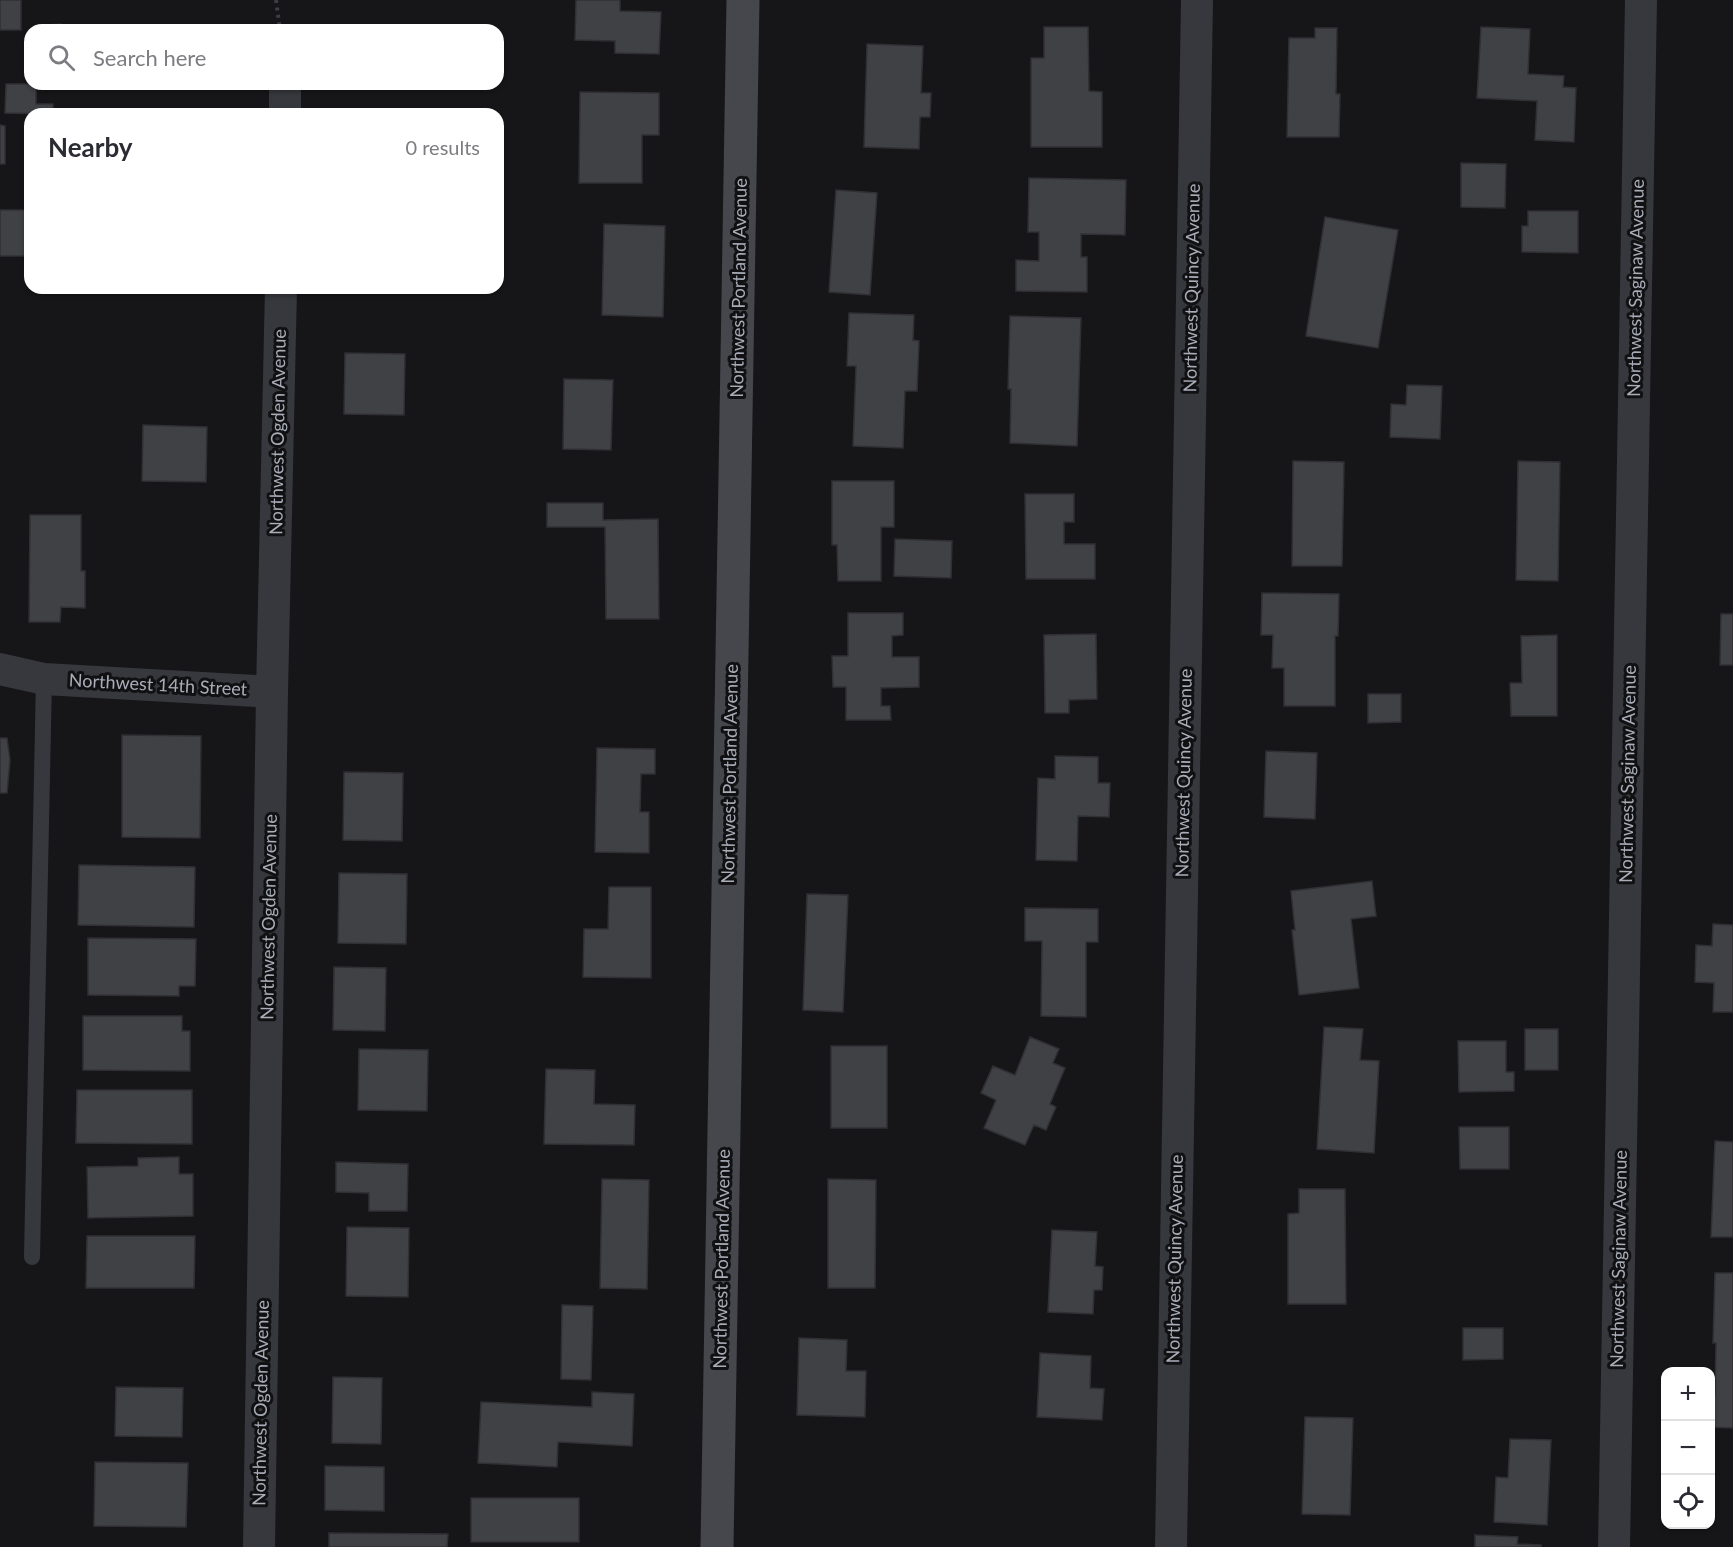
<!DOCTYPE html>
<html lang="en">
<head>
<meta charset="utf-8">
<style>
	:root { --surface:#fff; --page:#f7f7f7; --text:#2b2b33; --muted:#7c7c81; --line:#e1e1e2 }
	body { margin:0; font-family:Lato,sans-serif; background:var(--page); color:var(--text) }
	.controls { position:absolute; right:18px; bottom:18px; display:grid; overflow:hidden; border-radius:12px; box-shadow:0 2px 4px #0004 }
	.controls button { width:54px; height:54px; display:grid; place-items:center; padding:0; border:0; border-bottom:2px solid var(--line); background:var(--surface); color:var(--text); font:30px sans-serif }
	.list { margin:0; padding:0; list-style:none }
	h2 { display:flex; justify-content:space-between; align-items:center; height:78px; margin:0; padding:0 24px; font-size:26px }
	h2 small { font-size:20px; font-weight:400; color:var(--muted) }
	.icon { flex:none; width:33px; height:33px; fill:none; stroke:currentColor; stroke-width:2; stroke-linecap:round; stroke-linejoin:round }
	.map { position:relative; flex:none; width:1733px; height:1547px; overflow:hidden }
	.search { position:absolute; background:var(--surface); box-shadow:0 2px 4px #0004; left:24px; top:24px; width:480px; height:66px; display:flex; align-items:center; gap:15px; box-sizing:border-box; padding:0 21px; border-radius:18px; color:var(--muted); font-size:22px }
	.panel { position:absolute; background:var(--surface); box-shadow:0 2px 4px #0004; left:24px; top:108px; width:480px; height:186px; border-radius:18px }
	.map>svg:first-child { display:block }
</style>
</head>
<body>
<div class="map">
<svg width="1733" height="1547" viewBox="0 0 1733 1547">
	<rect width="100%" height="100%" fill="#161618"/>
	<!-- building -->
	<path fill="#404145" stroke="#303034" stroke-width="1.5" d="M 0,0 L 21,0 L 21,30 L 0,30 Z
		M 576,0 L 620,0 L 620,11 L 661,12 L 659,54 L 615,53 L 615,41 L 575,40 Z
		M 61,24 L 62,30 L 34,30 L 34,26 Z
		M 1044,27 L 1088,27 L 1089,91 L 1102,92 L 1102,147 L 1031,147 L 1031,58 L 1044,58 Z
		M 1481,27 L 1530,29 L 1528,74 L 1564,76 L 1563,87 L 1576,88 L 1574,142 L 1535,140 L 1537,101 L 1477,98 Z
		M 1315,28 L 1337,28 L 1336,94 L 1340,94 L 1339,137 L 1287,137 L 1289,38 L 1315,38 Z
		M 867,44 L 923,46 L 921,93 L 931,93 L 930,117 L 920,117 L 919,149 L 864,147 Z
		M 6,84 L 36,84 L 36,104 L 53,104 L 53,114 L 5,113 Z
		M 580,92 L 659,93 L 659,135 L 642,135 L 642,183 L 579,183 Z
		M 0,125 L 5,126 L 5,164 L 0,164 Z
		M 1461,163 L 1506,164 L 1505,208 L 1461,207 Z
		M 1029,178 L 1126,180 L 1125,235 L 1081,234 L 1081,257 L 1087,257 L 1087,292 L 1016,291 L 1016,260 L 1039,261 L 1039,232 L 1028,232 Z
		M 836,190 L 877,193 L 870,295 L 829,292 Z
		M 0,210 L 30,210 L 30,256 L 0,256 Z
		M 1528,211 L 1578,211 L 1578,253 L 1522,252 L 1522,226 L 1528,226 Z
		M 1325,217 L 1398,230 L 1378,348 L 1306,336 Z
		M 604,224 L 665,226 L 663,317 L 602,315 Z
		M 849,313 L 914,315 L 913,340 L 919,341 L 917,391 L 905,391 L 903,448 L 853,446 L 856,366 L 847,366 Z
		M 1010,316 L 1081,318 L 1077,446 L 1010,443 L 1011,389 L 1008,389 Z
		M 345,353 L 405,354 L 404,415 L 344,414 Z
		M 564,379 L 613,380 L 611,450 L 563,449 Z
		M 1407,385 L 1442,386 L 1440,439 L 1390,437 L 1391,404 L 1406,405 Z
		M 143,425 L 207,427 L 206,482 L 142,481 Z
		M 1293,461 L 1344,462 L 1342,566 L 1292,566 Z
		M 1518,461 L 1560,462 L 1558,581 L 1516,580 Z
		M 832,481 L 894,481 L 894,527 L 881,527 L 881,581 L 838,581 L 837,545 L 832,545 Z
		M 1025,494 L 1074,494 L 1074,522 L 1064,522 L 1064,544 L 1095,544 L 1095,579 L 1026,579 Z
		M 547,503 L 603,503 L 603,520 L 658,519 L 659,619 L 606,619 L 605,527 L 547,527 Z
		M 30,515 L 81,515 L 81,571 L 85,571 L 85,608 L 61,607 L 60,622 L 29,622 Z
		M 895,539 L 952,541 L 951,578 L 894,576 Z
		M 1262,593 L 1339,594 L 1338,636 L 1335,636 L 1335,706 L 1284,706 L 1284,668 L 1272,668 L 1273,635 L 1261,635 Z
		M 848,613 L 903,613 L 903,635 L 892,636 L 892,657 L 919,657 L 919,687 L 881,688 L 881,706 L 890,706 L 891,720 L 846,720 L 846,687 L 833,687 L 832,656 L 848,656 Z
		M 1721,614 L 1733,614 L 1733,665 L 1720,665 Z
		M 1096,634 L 1097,699 L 1069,700 L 1069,713 L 1045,713 L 1044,635 Z
		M 1557,635 L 1557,716 L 1511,716 L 1510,683 L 1522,683 L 1521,636 Z
		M 1368,694 L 1401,694 L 1401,722 L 1368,723 Z
		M 122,735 L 201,736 L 200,838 L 122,837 Z
		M 0,738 L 7,738 L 10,760 L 7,793 L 0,793 Z
		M 597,748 L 655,749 L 655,774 L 641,774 L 640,812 L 649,812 L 649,853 L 595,852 Z
		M 1266,751 L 1317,753 L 1315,819 L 1264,817 Z
		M 1055,756 L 1098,757 L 1098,783 L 1110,783 L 1109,817 L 1078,816 L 1077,861 L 1036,860 L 1038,778 L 1055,779 Z
		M 344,772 L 403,773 L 402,841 L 343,840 Z
		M 79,865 L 195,867 L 194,927 L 78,925 Z
		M 339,873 L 407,874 L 406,944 L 338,943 Z
		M 1372,881 L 1376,916 L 1351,919 L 1359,988 L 1299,995 L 1292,930 L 1295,930 L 1291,891 Z
		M 609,887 L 651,887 L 651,978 L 583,977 L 584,929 L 608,929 Z
		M 807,894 L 848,895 L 843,1012 L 803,1010 Z
		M 1025,908 L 1098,909 L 1098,942 L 1086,942 L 1086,1017 L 1041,1016 L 1042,941 L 1025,941 Z
		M 1713,924 L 1733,925 L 1733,1012 L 1713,1012 L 1714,983 L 1695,982 L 1696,945 L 1712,946 Z
		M 88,938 L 196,939 L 195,986 L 179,986 L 179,996 L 88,995 Z
		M 334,967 L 386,968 L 385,1031 L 333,1030 Z
		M 83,1016 L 182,1016 L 182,1031 L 190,1031 L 190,1071 L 83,1070 Z
		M 1324,1027 L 1363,1029 L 1360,1060 L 1379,1061 L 1374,1153 L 1317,1149 Z
		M 1525,1029 L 1558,1029 L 1558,1070 L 1525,1070 Z
		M 1030,1037 L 1059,1049 L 1053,1063 L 1065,1068 L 1050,1104 L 1056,1107 L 1046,1130 L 1034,1125 L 1025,1145 L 984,1128 L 996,1100 L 981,1093 L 993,1066 L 1015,1075 Z
		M 1458,1041 L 1506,1041 L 1506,1072 L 1514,1072 L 1514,1091 L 1459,1092 Z
		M 831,1046 L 887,1046 L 887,1128 L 831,1128 Z
		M 359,1049 L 428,1050 L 427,1111 L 358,1110 Z
		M 546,1069 L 595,1070 L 594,1104 L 635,1105 L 634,1145 L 544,1144 Z
		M 77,1090 L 192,1090 L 192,1144 L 76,1143 Z
		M 1459,1127 L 1509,1127 L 1509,1169 L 1460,1169 Z
		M 1715,1141 L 1733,1142 L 1733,1237 L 1711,1237 Z
		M 179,1157 L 179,1174 L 193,1174 L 193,1216 L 88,1218 L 87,1167 L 138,1166 L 138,1158 Z
		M 336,1162 L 408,1164 L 407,1211 L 369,1211 L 369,1193 L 336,1192 Z
		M 602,1179 L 649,1180 L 647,1289 L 600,1288 Z
		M 828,1179 L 876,1180 L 875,1288 L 828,1288 Z
		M 1299,1189 L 1345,1189 L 1346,1304 L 1288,1304 L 1288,1214 L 1299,1213 Z
		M 347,1227 L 409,1228 L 408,1297 L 346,1296 Z
		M 1052,1230 L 1097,1232 L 1095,1266 L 1103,1267 L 1102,1290 L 1094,1290 L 1093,1314 L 1048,1312 Z
		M 87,1236 L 195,1236 L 194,1288 L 86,1288 Z
		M 1715,1273 L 1733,1273 L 1733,1428 L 1710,1427 L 1710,1395 L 1715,1395 L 1716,1343 L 1713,1343 Z
		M 562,1305 L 593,1306 L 591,1380 L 561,1379 Z
		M 1463,1328 L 1503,1328 L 1503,1359 L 1463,1360 Z
		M 799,1338 L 847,1340 L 846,1371 L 866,1371 L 865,1417 L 797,1415 Z
		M 1040,1353 L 1091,1356 L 1090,1388 L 1104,1389 L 1102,1420 L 1037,1417 Z
		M 333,1377 L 382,1378 L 381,1444 L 332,1443 Z
		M 116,1387 L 183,1388 L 182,1437 L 115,1436 Z
		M 592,1392 L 634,1394 L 632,1446 L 558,1442 L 557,1467 L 478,1463 L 481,1402 L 592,1407 Z
		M 1305,1417 L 1353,1418 L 1350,1515 L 1302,1514 Z
		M 1510,1439 L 1551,1440 L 1547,1525 L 1494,1522 L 1496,1477 L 1508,1478 Z
		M 95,1462 L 188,1463 L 186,1527 L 94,1526 Z
		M 325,1466 L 384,1467 L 384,1511 L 325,1510 Z
		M 471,1498 L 579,1498 L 579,1542 L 471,1542 Z
		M 329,1533 L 448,1534 L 447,1547 L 329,1547 Z
		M 1475,1535 L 1518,1537 L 1517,1544 L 1541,1545 L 1541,1547 L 1475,1547 Z"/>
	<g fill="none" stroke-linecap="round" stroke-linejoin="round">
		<!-- path -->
		<path stroke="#3d3f44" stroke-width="4" stroke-dasharray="3 4.5" stroke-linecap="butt" d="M 276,0 L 280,30"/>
		<!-- lane -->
		<path stroke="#37383d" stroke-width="16" d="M 32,1257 L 44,679"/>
		<!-- street -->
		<path stroke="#37383d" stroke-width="32" d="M 285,114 L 285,84
			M 0,669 L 44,679 L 272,692
			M 259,1547 L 272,692 L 281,288
			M 1171,1547 L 1197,0
			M 1614,1547 L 1641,0"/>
		<!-- secondary -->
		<path stroke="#45474d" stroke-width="33" d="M 717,1547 L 743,0"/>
	</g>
	<g text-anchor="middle" stroke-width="6" stroke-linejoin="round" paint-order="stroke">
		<!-- street labels -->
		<g font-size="18" fill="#a8adb8" stroke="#111113">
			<text transform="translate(739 288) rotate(-89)" y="6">Northwest Portland Avenue</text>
			<text transform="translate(1192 288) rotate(-89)" y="6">Northwest Quincy Avenue</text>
			<text transform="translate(1636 288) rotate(-89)" y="6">Northwest Saginaw Avenue</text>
			<text transform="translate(278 432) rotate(-89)" y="6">Northwest Ogden Avenue</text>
			<text transform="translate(158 685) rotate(3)" y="6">Northwest 14th Street</text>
			<text transform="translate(1184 773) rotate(-89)" y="6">Northwest Quincy Avenue</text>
			<text transform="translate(730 774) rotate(-89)" y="6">Northwest Portland Avenue</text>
			<text transform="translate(1628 774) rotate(-89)" y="6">Northwest Saginaw Avenue</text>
			<text transform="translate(269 917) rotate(-89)" y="6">Northwest Ogden Avenue</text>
			<text transform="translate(722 1259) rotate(-89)" y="6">Northwest Portland Avenue</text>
			<text transform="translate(1175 1259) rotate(-89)" y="6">Northwest Quincy Avenue</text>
			<text transform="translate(1619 1259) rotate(-89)" y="6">Northwest Saginaw Avenue</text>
			<text transform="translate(261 1403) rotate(-89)" y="6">Northwest Ogden Avenue</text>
		</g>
	</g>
</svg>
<div class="controls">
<button>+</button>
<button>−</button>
<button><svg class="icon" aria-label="locate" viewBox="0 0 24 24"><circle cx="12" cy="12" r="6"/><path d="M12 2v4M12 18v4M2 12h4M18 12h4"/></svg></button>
</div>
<div class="search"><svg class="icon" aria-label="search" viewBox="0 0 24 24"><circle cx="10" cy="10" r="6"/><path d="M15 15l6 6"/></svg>Search here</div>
<section class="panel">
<h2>Nearby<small>0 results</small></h2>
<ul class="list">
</ul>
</section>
</div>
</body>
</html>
